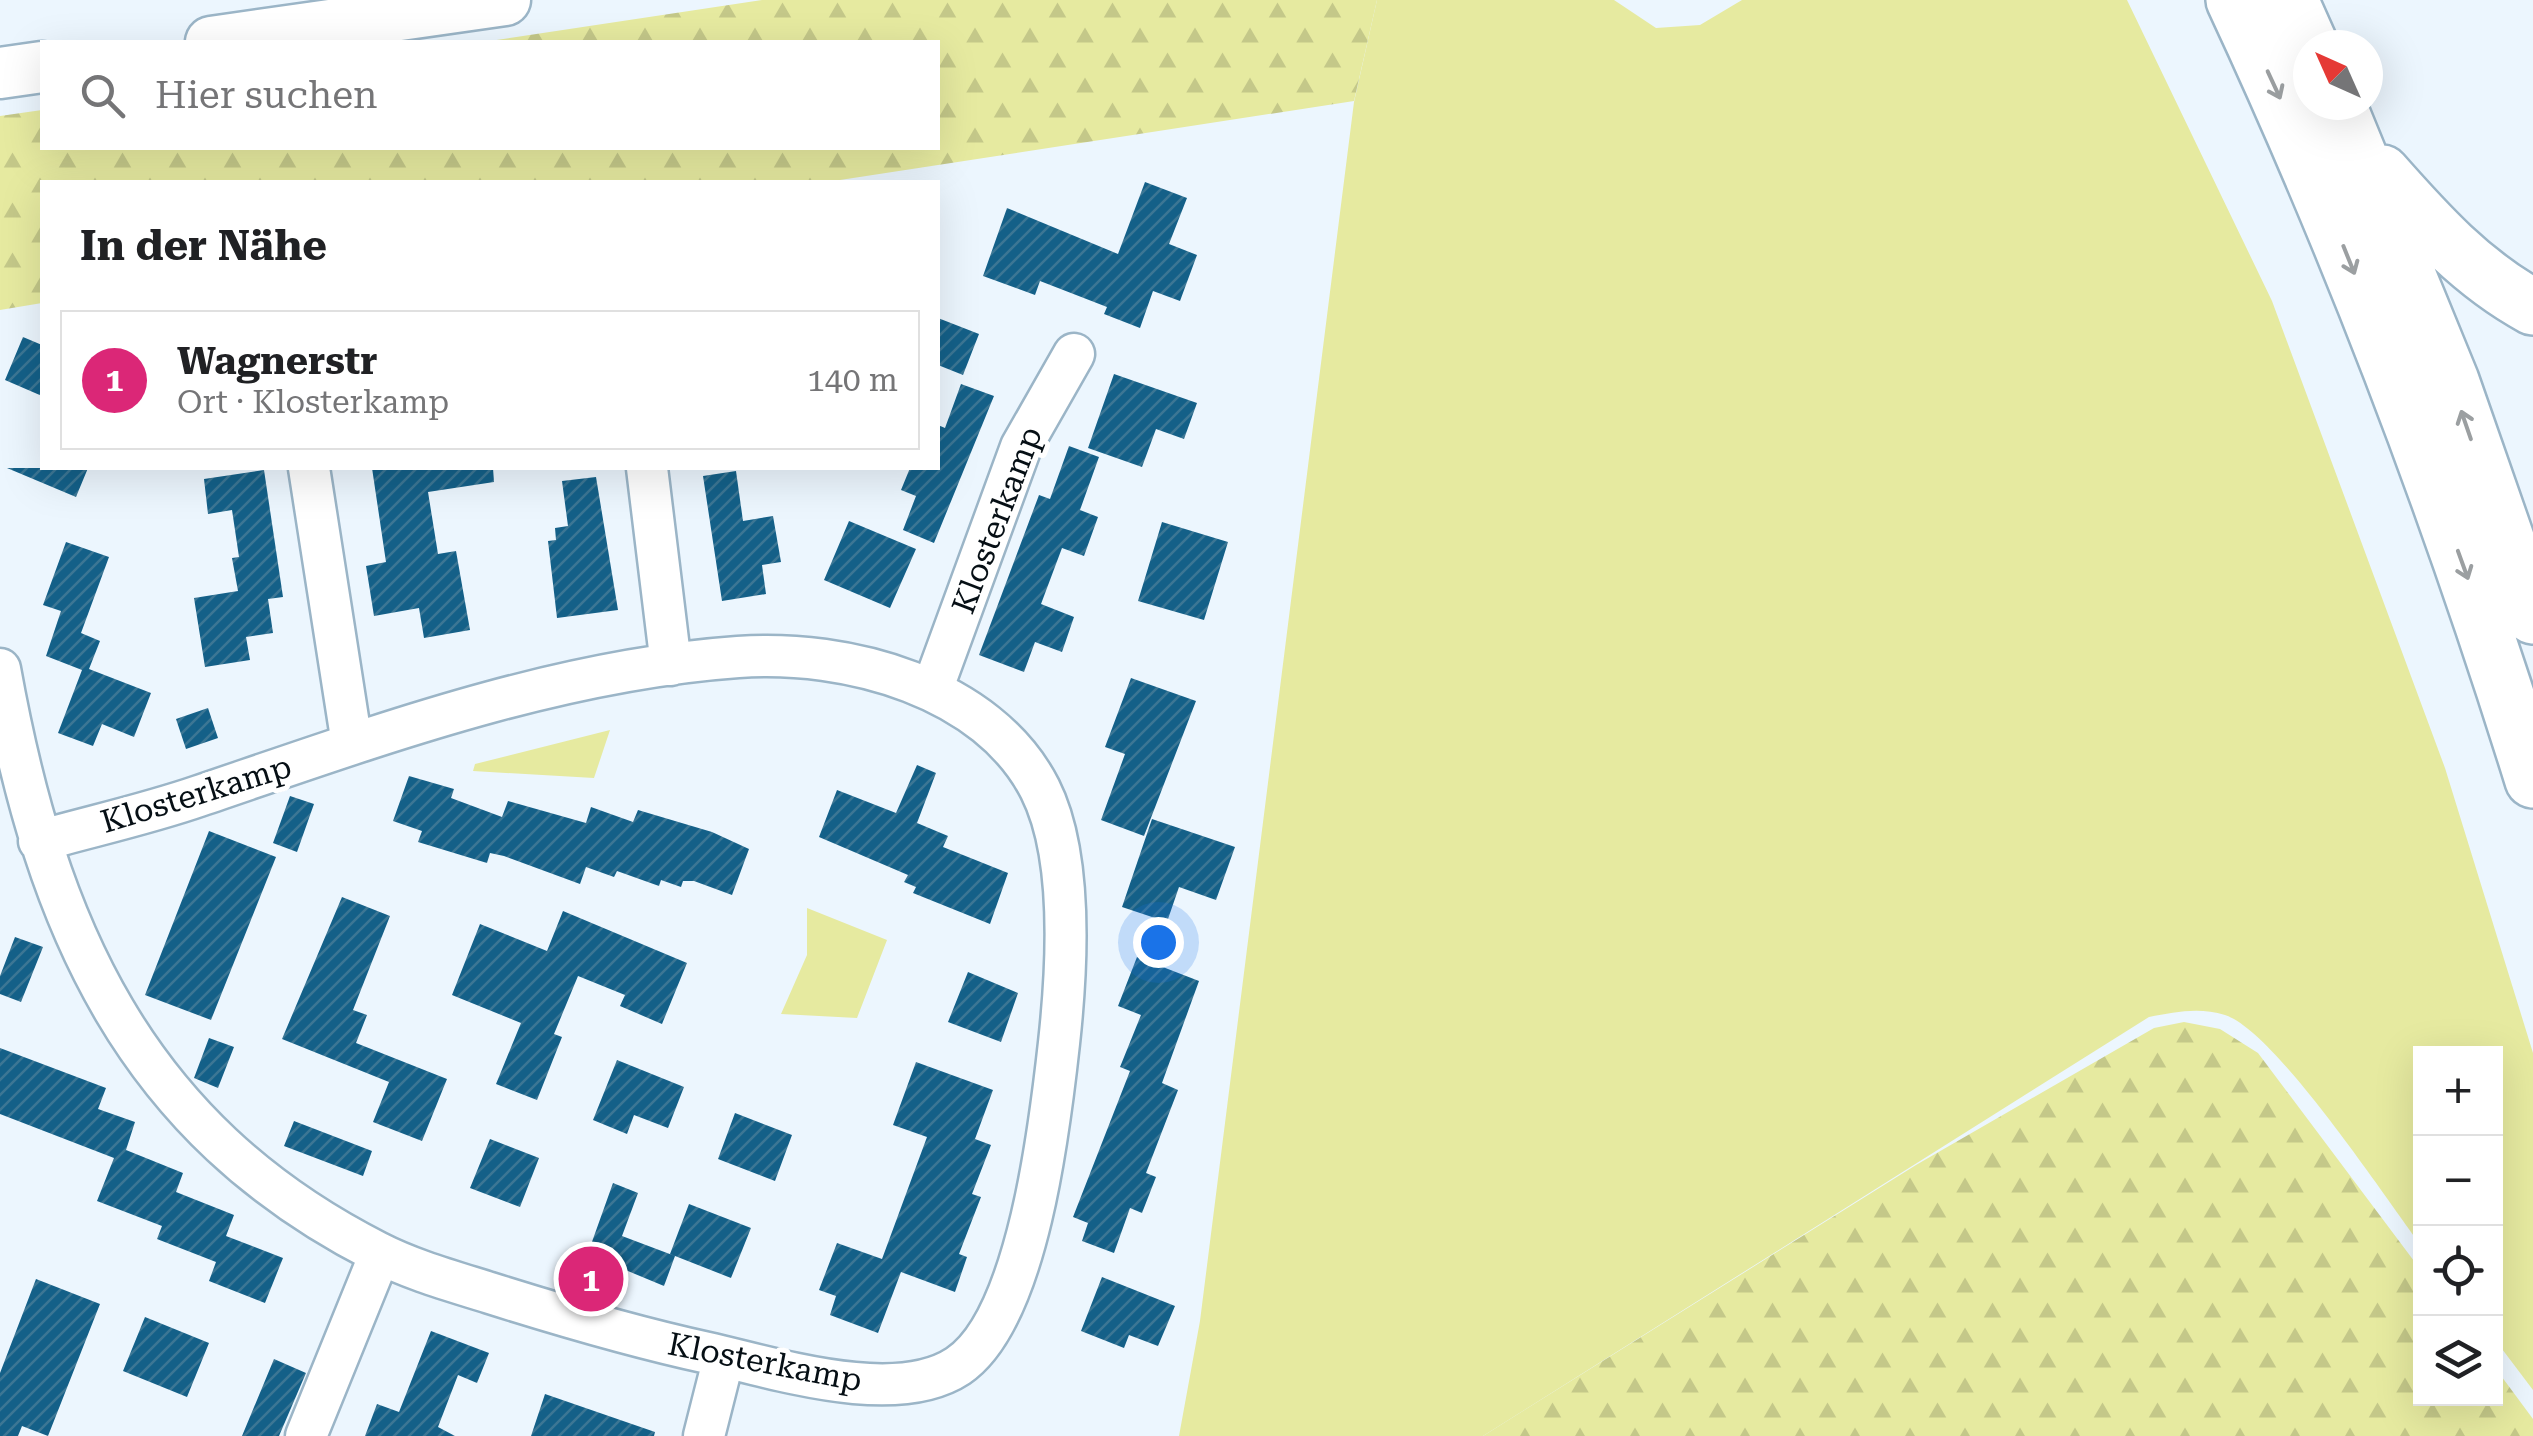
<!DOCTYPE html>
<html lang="de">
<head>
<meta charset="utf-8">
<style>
	:root { --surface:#fff; --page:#f6f6f6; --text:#202124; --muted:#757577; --line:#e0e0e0; --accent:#db2777 }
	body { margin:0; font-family:"Roboto Serif",serif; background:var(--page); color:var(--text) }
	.controls { position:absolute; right:30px; bottom:30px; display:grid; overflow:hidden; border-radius:0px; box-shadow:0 10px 40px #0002 }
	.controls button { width:90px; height:90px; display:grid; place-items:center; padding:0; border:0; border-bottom:2px solid var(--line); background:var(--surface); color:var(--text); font:50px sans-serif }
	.compass { position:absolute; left:2293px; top:30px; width:90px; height:90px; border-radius:50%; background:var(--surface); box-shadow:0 10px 40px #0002; rotate:315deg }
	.you { position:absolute; left:1158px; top:942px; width:35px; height:35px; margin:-25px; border:8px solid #fff; border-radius:50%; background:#1a73e8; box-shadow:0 0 0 15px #1a73e833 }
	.badge { display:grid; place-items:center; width:65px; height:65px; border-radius:50%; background:var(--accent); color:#fff; font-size:32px; font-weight:700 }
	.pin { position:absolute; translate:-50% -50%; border:5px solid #fff; box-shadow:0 2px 10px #0006 }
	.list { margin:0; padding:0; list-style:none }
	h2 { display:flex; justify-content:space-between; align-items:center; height:130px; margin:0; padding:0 40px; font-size:42px }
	h2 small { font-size:32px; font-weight:400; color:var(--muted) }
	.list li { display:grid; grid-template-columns:65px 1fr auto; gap:30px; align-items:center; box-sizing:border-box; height:140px; margin:0 20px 20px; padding:0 20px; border:2px solid var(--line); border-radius:0px }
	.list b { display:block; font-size:38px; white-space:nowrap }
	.list p { margin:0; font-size:32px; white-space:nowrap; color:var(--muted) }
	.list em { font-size:32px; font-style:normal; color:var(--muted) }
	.icon { flex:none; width:55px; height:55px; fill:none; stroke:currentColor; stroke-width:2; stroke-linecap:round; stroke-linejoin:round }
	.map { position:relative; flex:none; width:2533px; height:1436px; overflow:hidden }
	.search { position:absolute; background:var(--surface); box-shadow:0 10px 40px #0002; left:40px; top:40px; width:900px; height:110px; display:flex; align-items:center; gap:25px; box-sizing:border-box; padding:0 35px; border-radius:0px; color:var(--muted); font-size:38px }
	.panel { position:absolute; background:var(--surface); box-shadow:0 10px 40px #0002; left:40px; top:180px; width:900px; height:290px; border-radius:0px }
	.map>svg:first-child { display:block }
</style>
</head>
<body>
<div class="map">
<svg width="2533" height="1436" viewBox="0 0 2533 1436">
	<defs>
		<pattern id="forest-firs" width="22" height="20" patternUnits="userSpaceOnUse" patternTransform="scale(2.5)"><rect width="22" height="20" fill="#e6eaa0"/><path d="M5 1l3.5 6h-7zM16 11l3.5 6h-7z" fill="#c4c889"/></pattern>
		<pattern id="building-hatch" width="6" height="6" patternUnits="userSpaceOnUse" patternTransform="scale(2.5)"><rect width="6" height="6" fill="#146088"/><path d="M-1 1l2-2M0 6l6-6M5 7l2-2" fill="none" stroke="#3c7694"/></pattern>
	</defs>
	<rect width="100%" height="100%" fill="#ecf6fe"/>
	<!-- green -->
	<path fill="#e6eaa0" d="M 1377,0 L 1614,0 L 1656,28 L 1700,25 L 1742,0 L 2127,0 L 2272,301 L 2445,768 L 2533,1053 L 2533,1390 L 2496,1341 L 2496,1054 L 2420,1054 L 2420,1244 C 2384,1196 2275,1031 2225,1015 C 2199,1007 2175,1012 2149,1017 L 1483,1436 L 1179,1436 L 1200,1321 L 1354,102 Z
		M 610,730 L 594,778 L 473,771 L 475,764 Z
		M 807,908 L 887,940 L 857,1018 L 781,1014 L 807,955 Z"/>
	<!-- forest -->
	<path fill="url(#forest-firs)" d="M 762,0 L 1377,0 L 1354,101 L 827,182 L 42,182 L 42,303 L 0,310 L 0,116 L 42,110 L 42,148 L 938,148 L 938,42 L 483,42 Z
		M 2184,1022 L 2220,1029 L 2258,1053 L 2420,1269 L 2420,1398 L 2496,1398 L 2496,1369 L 2533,1419 L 2533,1436 L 1483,1436 L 1916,1165 L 2154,1028 Z"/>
	<!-- building -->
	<path fill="url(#building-hatch)" d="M 1145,182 L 1187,198 L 1169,244 L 1197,255 L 1180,301 L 1153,291 L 1140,328 L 1104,314 L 1107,307 L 1040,281 L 1035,295 L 983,276 L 1007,208 L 1118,254 Z
		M 938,318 L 979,334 L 963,375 L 938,365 Z
		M 23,337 L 42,345 L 42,396 L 5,380 Z
		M 1114,374 L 1197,403 L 1184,439 L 1156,429 L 1142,467 L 1088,448 Z
		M 961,384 L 994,396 L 934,543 L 903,530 L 916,496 L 901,490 L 910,468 L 938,468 L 938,425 L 945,428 Z
		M 1069,446 L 1099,457 L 1080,510 L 1098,517 L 1084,556 L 1062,548 L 1041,604 L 1074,617 L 1062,652 L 1035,642 L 1024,672 L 979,655 L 1039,495 L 1050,499 Z
		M 7,468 L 88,468 L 76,497 Z
		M 372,468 L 493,468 L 494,482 L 428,492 L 438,554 L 456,551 L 470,630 L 424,638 L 419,608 L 374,616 L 366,566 L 386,562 Z
		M 264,470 L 283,597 L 268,599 L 273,633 L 246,637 L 250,660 L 205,667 L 194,598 L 238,591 L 232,558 L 239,557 L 232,510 L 208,514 L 204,479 Z
		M 736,471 L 743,521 L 773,516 L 781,562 L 762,565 L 766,594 L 722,601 L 703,476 Z
		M 596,477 L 618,610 L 557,618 L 548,541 L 556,540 L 555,528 L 568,526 L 562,481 Z
		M 849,521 L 916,549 L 890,608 L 824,580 Z
		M 1162,522 L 1228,542 L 1204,620 L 1138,601 Z
		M 66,542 L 109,557 L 81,633 L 100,641 L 89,669 L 151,693 L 134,737 L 102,724 L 93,746 L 58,733 L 82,670 L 46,656 L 61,611 L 43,605 Z
		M 1131,678 L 1196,701 L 1144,836 L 1101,820 L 1125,754 L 1105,747 Z
		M 208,708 L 218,738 L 186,749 L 176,719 Z
		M 917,765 L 936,773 L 917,823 L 948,836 L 943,847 L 1008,873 L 990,924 L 913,893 L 916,887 L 904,882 L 908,875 L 819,837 L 837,790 L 896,813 Z
		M 409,776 L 454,789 L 451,798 L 502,817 L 508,801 L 586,823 L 591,807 L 633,822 L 638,810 L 712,832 L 749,849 L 732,895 L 694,881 L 683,881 L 681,887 L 661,880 L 659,886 L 617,871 L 614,877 L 586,867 L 580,884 L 504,856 L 490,853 L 487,863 L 418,842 L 422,831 L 393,821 Z
		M 290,796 L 314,804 L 297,852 L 273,843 Z
		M 1152,819 L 1235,847 L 1216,900 L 1179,887 L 1167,922 L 1122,907 Z
		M 209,831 L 276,857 L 211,1020 L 145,995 Z
		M 342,897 L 390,916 L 353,1010 L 367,1015 L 356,1043 L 447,1079 L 422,1141 L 373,1122 L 389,1082 L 282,1039 Z
		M 563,911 L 687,963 L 662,1024 L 620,1006 L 625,995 L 578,976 L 554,1034 L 562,1037 L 537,1100 L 496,1084 L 521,1023 L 452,995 L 480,924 L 547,951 Z
		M 15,937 L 43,947 L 21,1002 L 0,994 L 0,976 Z
		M 1137,957 L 1199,981 L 1162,1083 L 1178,1090 L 1146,1173 L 1156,1177 L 1142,1213 L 1130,1208 L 1114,1253 L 1082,1241 L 1088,1223 L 1073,1217 L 1130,1071 L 1120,1067 L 1141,1015 L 1118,1006 Z
		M 968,972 L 1018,993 L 1001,1042 L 948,1022 Z
		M 209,1038 L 234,1047 L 218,1088 L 194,1078 Z
		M 0,1048 L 106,1088 L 98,1109 L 135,1122 L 126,1150 L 183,1173 L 176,1192 L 234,1215 L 226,1236 L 283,1258 L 265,1303 L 209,1281 L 216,1262 L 157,1239 L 162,1226 L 97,1201 L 114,1158 L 0,1114 Z
		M 617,1060 L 684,1087 L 668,1128 L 634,1115 L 627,1134 L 593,1120 Z
		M 916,1062 L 993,1090 L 975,1139 L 991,1145 L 972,1194 L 981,1197 L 959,1254 L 967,1257 L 955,1292 L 901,1272 L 878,1333 L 830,1315 L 836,1296 L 819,1290 L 837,1243 L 882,1259 L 927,1137 L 893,1125 Z
		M 735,1113 L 792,1135 L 775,1181 L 718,1159 Z
		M 294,1121 L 372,1151 L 363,1176 L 284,1146 Z
		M 490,1139 L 539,1158 L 520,1207 L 470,1188 Z
		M 613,1183 L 638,1193 L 622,1236 L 675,1256 L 664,1286 L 611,1264 L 601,1290 L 578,1281 Z
		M 689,1204 L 751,1228 L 731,1278 L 670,1254 Z
		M 1102,1277 L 1175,1306 L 1158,1346 L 1129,1335 L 1124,1348 L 1081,1331 Z
		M 36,1279 L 100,1304 L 48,1436 L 22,1426 L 18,1436 L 0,1436 L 0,1373 Z
		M 145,1317 L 209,1343 L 187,1397 L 123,1371 Z
		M 431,1331 L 489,1353 L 477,1383 L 458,1375 L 438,1427 L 455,1436 L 365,1436 L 377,1404 L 399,1412 Z
		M 274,1359 L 306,1373 L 279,1436 L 242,1436 Z
		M 545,1394 L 655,1432 L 654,1436 L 531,1436 Z"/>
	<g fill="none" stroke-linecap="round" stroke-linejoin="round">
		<defs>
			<path id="minor" d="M 309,468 L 352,744
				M 647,468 L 671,665
				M 0,669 C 46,925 133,1128 377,1252 C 412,1270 452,1281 490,1293 C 563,1316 634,1337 708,1353 C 778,1369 896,1407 958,1366 C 1028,1319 1050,1125 1059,1043 C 1067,970 1074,856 1040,789 C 988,687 847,649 738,657 C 554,670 373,737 199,796 C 147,814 92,826 39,841
				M 932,690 L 1021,447 L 1074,354
				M 306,1436 L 380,1254
				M 704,1436 L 724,1357"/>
			<path id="major" d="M 211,42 L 505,0
				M 0,73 L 42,67"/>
			<path id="highway" d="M 2234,0 C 2352,253 2450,513 2533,780
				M 2290,0 L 2310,45
				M 2338,105 L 2451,381 L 2533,616
				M 2382,173 C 2427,224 2472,274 2533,307"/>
		</defs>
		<!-- minor casing -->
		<use href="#minor" stroke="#9bb5c7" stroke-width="45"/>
		<!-- major casing -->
		<use href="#major" stroke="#9bb5c7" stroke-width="55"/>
		<!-- highway casing -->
		<use href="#highway" stroke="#9bb5c7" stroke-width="60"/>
		<!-- minor -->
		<use href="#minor" stroke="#fff" stroke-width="40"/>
		<!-- major -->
		<use href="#major" stroke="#fff" stroke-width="50"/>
		<!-- highway -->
		<use href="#highway" stroke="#fff" stroke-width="55"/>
	</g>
	<!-- one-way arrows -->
	<defs><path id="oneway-shaft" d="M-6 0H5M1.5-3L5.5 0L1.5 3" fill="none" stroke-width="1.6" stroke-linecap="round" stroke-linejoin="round" transform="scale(2.5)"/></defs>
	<g stroke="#9b9fa1">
		<use href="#oneway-shaft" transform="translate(2274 85) rotate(65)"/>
		<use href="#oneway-shaft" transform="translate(2349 260) rotate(68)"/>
		<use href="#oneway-shaft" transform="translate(2466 425) rotate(-109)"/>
		<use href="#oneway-shaft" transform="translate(2463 565) rotate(70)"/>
	</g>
	<g text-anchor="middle" stroke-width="10" stroke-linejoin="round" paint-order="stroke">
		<!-- street labels -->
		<g font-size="32" fill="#060f15" stroke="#fff">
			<text transform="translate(997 520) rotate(-69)" y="11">Klosterkamp</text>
			<text transform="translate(196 794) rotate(-17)" y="11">Klosterkamp</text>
			<text transform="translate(765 1362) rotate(11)" y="11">Klosterkamp</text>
		</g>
	</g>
</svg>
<div class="controls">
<button>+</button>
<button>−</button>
<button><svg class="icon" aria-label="locate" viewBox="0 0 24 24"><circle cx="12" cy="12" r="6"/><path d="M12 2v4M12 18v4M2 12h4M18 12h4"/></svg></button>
<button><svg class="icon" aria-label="layers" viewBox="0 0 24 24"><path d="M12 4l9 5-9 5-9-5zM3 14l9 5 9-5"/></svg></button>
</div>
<svg class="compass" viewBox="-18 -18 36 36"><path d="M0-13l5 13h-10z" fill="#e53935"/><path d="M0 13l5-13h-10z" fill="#757577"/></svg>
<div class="you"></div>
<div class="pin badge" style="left:591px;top:1279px">1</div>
<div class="search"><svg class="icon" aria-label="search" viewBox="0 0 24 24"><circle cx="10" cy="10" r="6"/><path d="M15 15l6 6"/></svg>Hier suchen</div>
<section class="panel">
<h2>In der Nähe<small></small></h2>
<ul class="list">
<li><span class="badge">1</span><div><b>Wagnerstr</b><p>Ort · Klosterkamp</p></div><em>140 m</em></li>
</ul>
</section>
</div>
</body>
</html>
